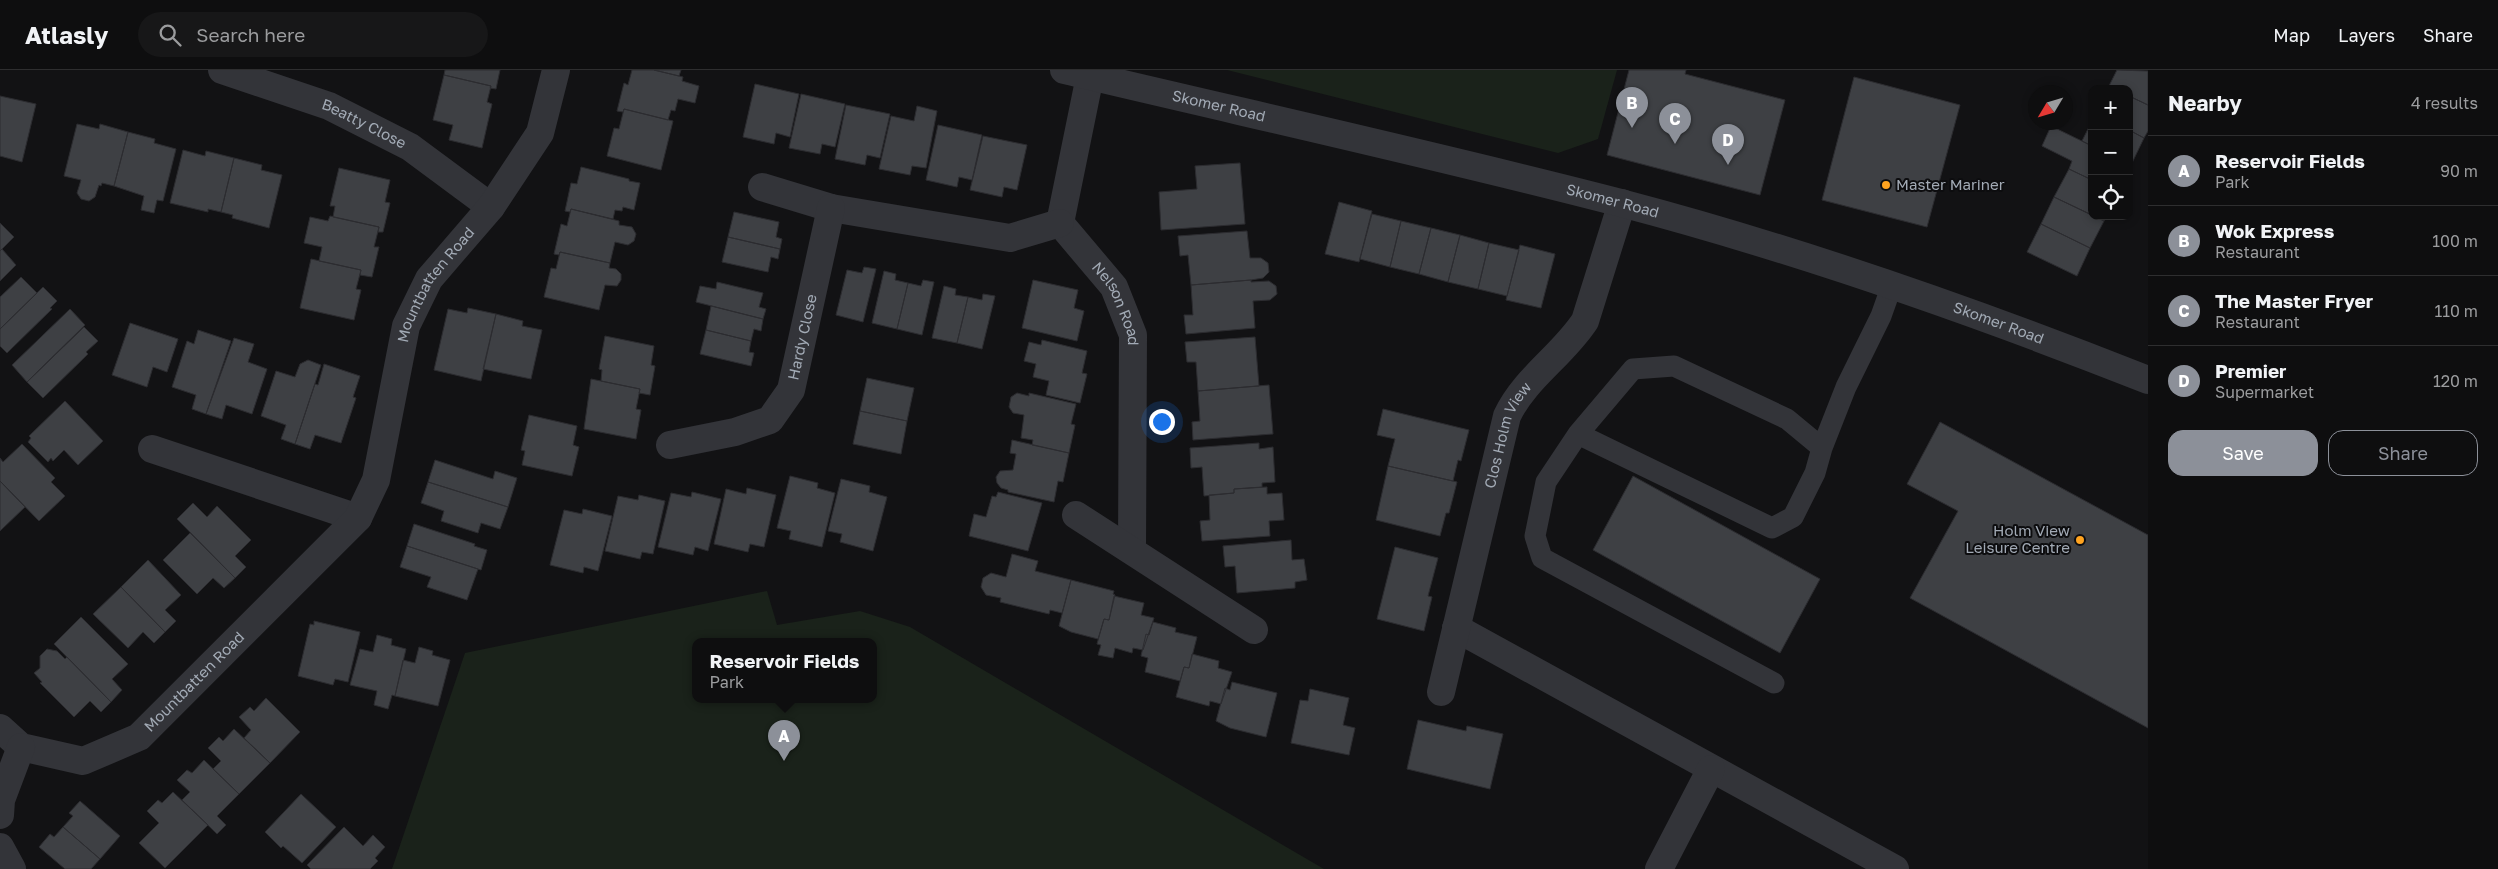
<!DOCTYPE html>
<html lang="en">
<head>
<meta charset="utf-8">
<style>
	:root { --surface:#0e0e0f; --page:#171718; --text:#f1f3f6; --muted:#9b9c9e; --line:#2e2e2f; --accent:#8c9099 }
	body { margin:0; font-family:"Golos Text",sans-serif; background:var(--page); color:var(--text) }
	.controls { position:absolute; right:15px; top:15px; display:grid; overflow:hidden; border-radius:10px; box-shadow:0 2px 8px #0003 }
	.controls button { width:45px; height:45px; display:grid; place-items:center; padding:0; border:0; border-bottom:1px solid var(--line); background:var(--surface); color:var(--text); font:25px sans-serif }
	.compass { position:absolute; left:2028px; top:15px; width:45px; height:45px; border-radius:50%; background:var(--surface); box-shadow:0 2px 8px #0003; rotate:232deg }
	.you { position:absolute; left:1161px; top:351px; width:18px; height:18px; margin:-12px; border:4px solid #fff; border-radius:50%; background:#1a73e8; box-shadow:0 0 0 8px #1a73e833 }
	.badge { display:grid; place-items:center; width:32px; height:32px; border-radius:50%; background:var(--accent); color:#fff; font-size:16px; font-weight:700 }
	.pin { position:absolute; translate:-50% -41px; filter:drop-shadow(0 1px 2px #0008) }
	.pin::after { content:''; position:absolute; top:26px; width:18px; height:15px; background:inherit; clip-path:polygon(0 0,100% 0,50% 100%) }
	.popup { position:absolute; left:692px; top:568px; width:185px; height:65px; box-sizing:border-box; display:grid; place-content:center; border-radius:10px; background:var(--surface); filter:drop-shadow(0 1px 4px #0005); font-size:16px; white-space:nowrap; color:var(--muted) }
	.popup b { font-size:19px; color:var(--text) }
	.popup::after { content:''; position:absolute; left:50%; top:100%; margin-left:-10px; border:10px solid transparent; border-top-color:var(--surface) }
	.list { margin:0; padding:0; list-style:none }
	h2 { display:flex; justify-content:space-between; align-items:center; height:65px; margin:0; padding:0 20px; font-size:21px }
	h2 small { font-size:16px; font-weight:400; color:var(--muted) }
	.list li { display:grid; grid-template-columns:32px 1fr auto; gap:15px; align-items:center; box-sizing:border-box; height:70px; padding:0 20px; border-top:1px solid var(--line) }
	.list b { display:block; font-size:19px; white-space:nowrap }
	.list p { margin:0; font-size:16px; white-space:nowrap; color:var(--muted) }
	.list em { font-size:16px; font-style:normal; color:var(--muted) }
	.actions { display:flex; gap:10px; padding:15px 20px }
	.actions a { flex:1; padding:11px 0; border:1px solid var(--accent); border-radius:15px; text-align:center; font-size:18px; color:var(--accent) }
	.actions .main { background:var(--accent); color:#fff }
	.icon { flex:none; width:28px; height:28px; fill:none; stroke:currentColor; stroke-width:2; stroke-linecap:round; stroke-linejoin:round }
	.map { position:relative; flex:none; width:2148px; height:799px; overflow:hidden }
	header { display:flex; align-items:center; gap:30px; box-sizing:border-box; height:70px; padding:0 25px; background:var(--surface); border-bottom:1px solid var(--line) }
	header strong { font-size:24px }
	nav { display:flex; gap:28px; margin-inline-start:auto; font-size:18px }
	.search { width:350px; height:45px; background:var(--page); display:flex; align-items:center; gap:12px; box-sizing:border-box; padding:0 18px; border-radius:28px; color:var(--muted); font-size:19px }
	main { display:flex }
	aside { flex:1; background:var(--surface) }
	.map>svg:first-child { display:block }
</style>
</head>
<body>
<header>
<strong>Atlasly</strong>
<div class="search"><svg class="icon" aria-label="search" viewBox="0 0 24 24"><circle cx="10" cy="10" r="6"/><path d="M15 15l6 6"/></svg>Search here</div>
<nav><a>Map</a><a>Layers</a><a>Share</a></nav>
</header>
<main>
<div class="map">
<svg width="2148" height="799" viewBox="0 0 2148 799">
	<rect width="100%" height="100%" fill="#121214"/>
	<!-- green -->
	<path fill="#1a221a" fill-rule="evenodd" d="M 1227,0 L 1617,0 L 1598,69 L 1558,83 Z
		M 767,521 L 777,555 L 860,541 L 910,557 L 1324,799 L 392,799 L 465,583 ZM 873,572 L 873,630 L 695,630 L 695,572 Z"/>
	<!-- building -->
	<path fill="#3e4044" stroke="#2c2c30" d="M 445,0 L 500,0 L 496,19 L 490,18 L 491,16 L 444,5 Z
		M 632,0 L 654,0 L 683,7 L 682,11 L 699,16 L 695,33 L 678,29 L 675,41 L 671,40 L 668,50 L 624,39 L 623,42 L 617,41 L 624,13 L 628,15 Z
		M 654,0 L 681,0 L 679,6 Z
		M 1629,0 L 1686,0 L 1685,4 L 1785,30 L 1760,125 L 1607,85 Z
		M 2117,0 L 2148,1 L 2148,35 L 2129,26 L 2129,19 L 2115,19 L 2109,16 Z
		M 444,5 L 491,16 L 487,32 L 492,34 L 482,78 L 449,70 L 453,55 L 433,50 Z
		M 1854,7 L 1960,35 L 1927,157 L 1822,130 Z
		M 755,14 L 799,24 L 790,67 L 776,63 L 774,74 L 743,67 Z
		M 801,24 L 845,34 L 835,77 L 822,74 L 820,84 L 789,78 Z
		M 0,26 L 36,34 L 22,92 L 0,86 Z
		M 2129,26 L 2148,35 L 2148,61 L 2144,68 L 2129,60 Z
		M 846,35 L 890,44 L 880,88 L 867,85 L 865,95 L 835,89 Z
		M 917,36 L 937,41 L 926,98 L 912,96 L 910,105 L 879,99 L 891,46 L 914,51 Z
		M 624,39 L 673,51 L 661,100 L 607,86 L 614,58 L 619,59 Z
		M 2092,51 L 2092,76 L 2082,71 Z
		M 77,54 L 99,59 L 100,54 L 128,62 L 114,116 L 102,113 L 101,116 L 99,115 L 95,127 L 89,131 L 81,129 L 77,123 L 81,110 L 64,106 Z
		M 938,55 L 982,65 L 972,110 L 959,107 L 957,117 L 926,110 Z
		M 2051,56 L 2092,76 L 2092,110 L 2069,99 L 2072,91 L 2042,76 Z
		M 2129,60 L 2144,68 L 2131,95 L 2129,95 Z
		M 128,62 L 155,69 L 154,73 L 176,79 L 163,131 L 157,130 L 154,143 L 141,140 L 144,126 L 114,116 Z
		M 983,66 L 1027,75 L 1017,120 L 1004,117 L 1002,127 L 970,120 Z
		M 183,80 L 205,86 L 206,81 L 234,88 L 221,142 L 208,139 L 208,142 L 170,133 Z
		M 234,88 L 262,95 L 261,100 L 282,105 L 269,158 L 232,148 L 233,145 L 221,142 Z
		M 1240,93 L 1245,154 L 1161,160 L 1159,122 L 1197,119 L 1195,96 Z
		M 581,97 L 629,109 L 629,111 L 640,113 L 634,140 L 623,137 L 622,141 L 615,140 L 613,149 L 571,139 L 570,142 L 565,141 L 571,113 L 577,114 Z
		M 339,98 L 390,110 L 385,132 L 390,133 L 383,162 L 378,162 L 379,157 L 333,147 L 335,136 L 330,136 Z
		M 2069,99 L 2092,110 L 2092,145 L 2054,127 Z
		M 2054,127 L 2104,151 L 2090,178 L 2041,154 Z
		M 1339,132 L 1372,141 L 1359,192 L 1325,184 Z
		M 571,139 L 619,151 L 619,155 L 632,157 L 636,164 L 634,171 L 628,175 L 615,172 L 610,193 L 560,182 L 559,185 L 554,184 L 561,154 L 567,156 Z
		M 734,142 L 779,152 L 776,167 L 782,169 L 780,179 L 728,167 Z
		M 1372,144 L 1401,151 L 1390,197 L 1360,189 Z
		M 330,146 L 379,157 L 374,177 L 379,177 L 372,207 L 360,205 L 361,200 L 319,191 L 322,177 L 304,173 L 310,147 L 328,151 Z
		M 2095,146 L 2106,146 L 2104,151 Z
		M 1401,151 L 1431,158 L 1419,204 L 1390,197 Z
		M 0,153 L 14,167 L 0,181 Z
		M 2041,154 L 2090,178 L 2077,206 L 2027,182 Z
		M 1431,158 L 1460,165 L 1448,212 L 1419,204 Z
		M 1247,161 L 1250,188 L 1261,188 L 1268,193 L 1269,202 L 1263,208 L 1251,210 L 1191,215 L 1188,185 L 1180,186 L 1178,166 Z
		M 1460,165 L 1489,173 L 1478,219 L 1448,212 Z
		M 728,167 L 780,179 L 778,189 L 771,187 L 768,202 L 722,192 Z
		M 1489,173 L 1519,180 L 1507,226 L 1478,219 Z
		M 1520,175 L 1555,184 L 1541,238 L 1506,230 Z
		M 2,179 L 16,195 L 0,211 L 0,181 Z
		M 560,182 L 610,193 L 609,198 L 616,199 L 621,204 L 621,210 L 617,216 L 605,215 L 599,240 L 544,227 L 551,198 L 556,199 Z
		M 311,189 L 361,200 L 356,219 L 361,220 L 354,250 L 300,238 Z
		M 864,197 L 876,199 L 863,252 L 836,245 L 847,200 L 862,203 Z
		M 884,201 L 896,204 L 895,210 L 908,213 L 897,259 L 872,253 Z
		M 21,207 L 37,223 L 0,259 L 0,227 Z
		M 923,210 L 934,212 L 922,265 L 897,259 L 908,213 L 921,216 Z
		M 1033,210 L 1078,220 L 1074,238 L 1084,241 L 1077,271 L 1022,258 Z
		M 1251,210 L 1251,212 L 1269,211 L 1276,216 L 1277,224 L 1270,230 L 1253,231 L 1255,258 L 1186,264 L 1184,245 L 1193,245 L 1191,215 Z
		M 717,212 L 763,223 L 759,237 L 766,239 L 763,249 L 696,232 L 700,216 L 716,219 Z
		M 944,216 L 956,219 L 955,225 L 968,227 L 957,273 L 932,268 Z
		M 43,217 L 57,231 L 50,238 L 52,239 L 7,283 L 0,276 L 0,259 Z
		M 983,224 L 995,226 L 982,279 L 957,273 L 968,227 L 982,230 Z
		M 711,236 L 763,249 L 761,261 L 754,259 L 751,271 L 706,260 Z
		M 468,238 L 496,244 L 481,311 L 434,300 L 448,239 L 467,243 Z
		M 70,239 L 85,255 L 27,312 L 12,295 Z
		M 496,244 L 523,251 L 522,256 L 542,260 L 531,309 L 483,299 Z
		M 130,253 L 178,269 L 167,302 L 153,297 L 147,317 L 112,305 Z
		M 84,257 L 98,271 L 86,282 L 88,284 L 43,328 L 27,312 Z
		M 198,260 L 231,271 L 206,344 L 192,339 L 196,325 L 172,317 L 187,271 L 194,274 Z
		M 706,260 L 751,271 L 749,282 L 754,283 L 751,296 L 700,284 Z
		M 605,266 L 654,276 L 651,295 L 655,296 L 650,325 L 639,323 L 640,319 L 601,311 L 602,300 L 599,299 Z
		M 1255,267 L 1259,316 L 1198,321 L 1196,292 L 1187,292 L 1185,272 Z
		M 234,268 L 254,274 L 248,292 L 267,299 L 252,344 L 226,335 L 222,349 L 206,344 Z
		M 1042,270 L 1087,281 L 1082,303 L 1087,304 L 1080,333 L 1046,325 L 1049,311 L 1033,307 L 1036,294 L 1024,291 L 1029,272 L 1041,275 Z
		M 308,290 L 321,295 L 295,374 L 281,369 L 286,355 L 261,346 L 276,301 L 295,307 L 300,294 Z
		M 324,294 L 360,306 L 353,327 L 356,328 L 341,373 L 315,365 L 310,379 L 295,374 L 315,314 L 318,315 Z
		M 867,308 L 914,318 L 907,351 L 860,341 Z
		M 591,309 L 640,319 L 636,339 L 641,340 L 636,369 L 584,359 Z
		M 1269,315 L 1273,364 L 1193,370 L 1192,352 L 1200,351 L 1198,321 Z
		M 1017,323 L 1029,326 L 1029,323 L 1076,334 L 1071,354 L 1075,355 L 1069,383 L 1032,375 L 1033,370 L 1021,368 L 1024,345 L 1013,343 L 1009,337 L 1011,327 Z
		M 65,331 L 103,371 L 78,395 L 64,380 L 53,391 L 51,388 L 48,392 L 28,372 L 31,368 L 29,366 Z
		M 1383,339 L 1469,360 L 1461,391 L 1458,390 L 1453,411 L 1388,396 L 1395,369 L 1377,365 Z
		M 860,341 L 907,351 L 901,384 L 853,374 Z
		M 529,345 L 577,356 L 573,375 L 579,377 L 572,406 L 522,395 L 525,381 L 521,380 Z
		M 1940,352 L 2148,465 L 2148,658 L 1910,528 L 1958,441 L 1907,414 Z
		M 1012,370 L 1069,383 L 1063,412 L 1058,411 L 1054,432 L 1008,422 L 1008,420 L 1001,418 L 997,413 L 996,407 L 1000,401 L 1013,400 L 1016,384 L 1010,383 Z
		M 1259,373 L 1259,379 L 1273,377 L 1275,412 L 1262,413 L 1262,417 L 1234,419 L 1234,423 L 1204,426 L 1202,397 L 1191,398 L 1190,378 Z
		M 22,374 L 55,408 L 51,412 L 65,426 L 39,451 L 0,411 L 0,388 L 3,392 Z
		M 435,390 L 493,409 L 495,401 L 517,408 L 508,437 L 428,412 Z
		M 1388,396 L 1457,412 L 1449,443 L 1446,443 L 1440,466 L 1376,450 Z
		M 790,406 L 818,413 L 817,418 L 835,423 L 822,477 L 789,469 L 791,461 L 777,458 Z
		M 1633,406 L 1820,509 L 1780,583 L 1593,480 Z
		M 841,409 L 870,416 L 869,422 L 887,427 L 873,481 L 840,472 L 842,464 L 828,461 Z
		M 0,411 L 25,437 L 0,461 Z
		M 428,412 L 508,437 L 500,459 L 481,453 L 478,463 L 441,451 L 444,441 L 421,433 Z
		M 1267,417 L 1267,424 L 1282,423 L 1284,450 L 1269,451 L 1270,466 L 1202,471 L 1200,451 L 1210,450 L 1209,425 L 1234,423 L 1234,419 Z
		M 747,418 L 776,425 L 764,477 L 750,474 L 748,482 L 714,474 L 726,419 L 746,424 Z
		M 692,422 L 721,429 L 708,481 L 695,477 L 693,485 L 658,477 L 671,423 L 691,427 Z
		M 998,422 L 1042,433 L 1028,481 L 969,466 L 974,444 L 986,447 L 992,426 L 996,427 Z
		M 639,425 L 665,431 L 653,484 L 642,482 L 640,489 L 605,481 L 618,426 L 638,430 Z
		M 193,433 L 207,447 L 217,436 L 251,470 L 235,486 L 246,497 L 235,508 L 177,449 Z
		M 583,439 L 612,446 L 598,501 L 584,497 L 583,503 L 550,495 L 564,440 L 582,444 Z
		M 414,454 L 475,474 L 474,476 L 487,480 L 481,500 L 407,476 Z
		M 190,463 L 235,508 L 224,518 L 213,508 L 197,524 L 163,490 Z
		M 1291,470 L 1292,490 L 1304,489 L 1307,510 L 1295,512 L 1295,518 L 1237,523 L 1235,496 L 1225,497 L 1223,476 Z
		M 407,476 L 478,499 L 467,530 L 427,517 L 431,507 L 400,497 Z
		M 1395,477 L 1438,488 L 1428,526 L 1432,527 L 1424,561 L 1377,549 Z
		M 1012,484 L 1038,491 L 1035,501 L 1071,510 L 1062,543 L 1050,540 L 1049,544 L 1000,532 L 1001,528 L 986,525 L 981,517 L 983,508 L 991,503 L 1006,507 Z
		M 148,490 L 181,525 L 165,540 L 176,551 L 165,562 L 121,517 Z
		M 1071,510 L 1114,521 L 1113,524 L 1115,525 L 1109,550 L 1104,549 L 1098,569 L 1071,562 L 1059,556 Z
		M 121,517 L 165,562 L 154,573 L 143,562 L 128,578 L 93,544 Z
		M 1114,526 L 1144,533 L 1141,545 L 1154,548 L 1143,580 L 1133,578 L 1132,583 L 1115,578 L 1113,588 L 1098,585 L 1101,575 L 1097,574 L 1104,549 L 1109,550 Z
		M 81,547 L 128,594 L 112,609 L 122,620 L 111,632 L 54,574 Z
		M 314,551 L 360,562 L 348,612 L 335,609 L 333,615 L 298,606 L 310,554 L 314,555 Z
		M 1153,552 L 1176,558 L 1175,562 L 1197,567 L 1189,598 L 1184,597 L 1180,611 L 1145,602 L 1148,588 L 1141,586 L 1146,564 L 1149,565 Z
		M 377,565 L 392,569 L 391,575 L 406,579 L 395,626 L 392,625 L 388,639 L 374,635 L 377,621 L 350,615 L 360,579 L 373,582 Z
		M 419,577 L 433,581 L 432,585 L 450,590 L 438,636 L 395,626 L 403,590 L 415,593 Z
		M 47,579 L 57,581 L 65,589 L 67,587 L 111,632 L 101,642 L 90,631 L 74,647 L 40,613 L 42,612 L 34,603 L 40,598 L 40,586 Z
		M 1192,584 L 1219,591 L 1218,598 L 1232,602 L 1221,634 L 1210,631 L 1209,636 L 1176,627 L 1184,597 L 1189,598 Z
		M 1232,612 L 1277,623 L 1266,667 L 1230,658 L 1216,651 L 1225,618 L 1230,620 Z
		M 1310,619 L 1349,628 L 1343,655 L 1355,658 L 1349,685 L 1291,673 L 1300,630 L 1308,631 Z
		M 266,628 L 300,662 L 270,693 L 244,668 L 251,660 L 239,647 L 250,637 L 254,641 Z
		M 1418,650 L 1466,661 L 1467,656 L 1503,664 L 1490,719 L 1407,699 Z
		M 234,659 L 270,693 L 239,724 L 213,699 L 221,691 L 208,678 L 219,667 L 223,671 Z
		M 204,690 L 239,724 L 217,746 L 226,755 L 217,764 L 182,730 L 190,722 L 177,710 L 187,700 L 192,703 Z
		M 173,722 L 208,755 L 165,798 L 139,773 L 159,753 L 147,741 L 158,730 L 162,733 Z
		M 301,724 L 336,757 L 302,793 L 283,776 L 281,778 L 265,762 Z
		M 80,731 L 120,766 L 100,789 L 63,757 L 73,746 L 69,743 Z
		M 63,757 L 100,789 L 91,799 L 65,799 L 39,777 L 50,764 L 54,767 Z
		M 344,757 L 363,776 L 373,765 L 385,777 L 375,788 L 378,791 L 370,799 L 311,799 L 307,795 Z"/>
	<g fill="none" stroke-linecap="round" stroke-linejoin="round">
		<!-- service -->
		<path stroke="#333439" stroke-width="21" d="M 1578,364 L 1772,458 L 1793,447 L 1815,403 L 1822,378 L 1846,317 L 1881,246 L 1892,215
			M 1774,613 L 1542,488 L 1535,466 L 1546,412 L 1578,364 L 1633,299 L 1674,296 L 1787,349 L 1822,378"/>
		<!-- minor -->
		<g stroke="#333439" stroke-width="28">
			<path id="s1" d="M 222,0 L 329,36 L 410,77 L 491,137"/>
			<path id="s2" d="M 1090,6 L 1060,153 L 1114,217 L 1133,265 L 1132,480"/>
			<path d="M 762,117 L 831,138 L 1010,168 L 1060,153"/>
			<path id="s3" d="M 670,375 L 735,362 L 770,350 L 791,320 L 831,138"/>
			<path d="M 152,379 L 358,448"/>
			<path d="M 1076,445 L 1254,560"/>
			<path d="M 1456,558 L 1895,799"/>
			<path id="s4" d="M 1441,622 L 1507,346 C 1525,308 1562,286 1585,251 L 1622,133"/>
			<path id="s5" d="M 0,658 L 21,677 L 83,691 L 139,667 L 358,448 L 376,410 L 406,256 L 429,209 L 491,137 L 540,63 L 556,0"/>
			<path d="M 0,745 L 1,730 L 21,677"/>
			<path d="M 0,777 L 12,799"/>
			<path d="M 1659,799 L 1711,699"/>
		</g>
		<!-- tertiary -->
		<path stroke="#333439" stroke-width="28" id="s6" d="M 1064,0 C 1249,44 1436,85 1621,133 C 1800,180 1976,242 2148,310"/>
	</g>
	<!-- markers -->
	<g fill="#ffa31f" stroke="#0d0d0f" stroke-width="2">
		<circle cx="1886" cy="115" r="5"/>
		<circle cx="2080" cy="470" r="5"/>
	</g>
	<g text-anchor="middle" stroke-width="4" stroke-linejoin="round" paint-order="stroke">
		<!-- street labels -->
		<g font-size="15" fill="#a2aab5" stroke="#0d0d0f">
			<text dy="5" stroke="none"><textPath href="#s6" startOffset="159">Skomer Road</textPath></text>
			<text dy="5" stroke="none"><textPath href="#s1" startOffset="152">Beatty Close</textPath></text>
			<text dy="5" stroke="none"><textPath href="#s6" startOffset="564">Skomer Road</textPath></text>
			<text dy="5" stroke="none"><textPath href="#s5" startOffset="712">Mountbatten Road</textPath></text>
			<text dy="5" stroke="none"><textPath href="#s2" startOffset="250">Nelson Road</textPath></text>
			<text dy="5" stroke="none"><textPath href="#s6" startOffset="969">Skomer Road</textPath></text>
			<text dy="5" stroke="none"><textPath href="#s3" startOffset="194">Hardy Close</textPath></text>
			<text dy="5" stroke="none"><textPath href="#s4" startOffset="266">Clos Holm View</textPath></text>
			<text dy="5" stroke="none"><textPath href="#s5" startOffset="231">Mountbatten Road</textPath></text>
		</g>
		<!-- poi labels -->
		<g font-size="15" fill="#a2aab5" stroke="#0d0d0f" text-anchor="start">
			<text x="1896" y="120">Master Mariner</text>
			<text x="2070" y="466" text-anchor="end">Holm View<tspan x="2070" dy="17">Leisure Centre</tspan></text>
		</g>
	</g>
</svg>
<div class="controls">
<button>+</button>
<button>−</button>
<button><svg class="icon" aria-label="locate" viewBox="0 0 24 24"><circle cx="12" cy="12" r="6"/><path d="M12 2v4M12 18v4M2 12h4M18 12h4"/></svg></button>
</div>
<svg class="compass" viewBox="-18 -18 36 36"><path d="M0-13l5 13h-10z" fill="#e53935"/><path d="M0 13l5-13h-10z" fill="#9b9c9e"/></svg>
<div class="you"></div>
<div class="pin badge" style="left:784px;top:691px">A</div>
<div class="popup"><b>Reservoir Fields</b>Park</div>
<div class="pin badge" style="left:1632px;top:58px">B</div>
<div class="pin badge" style="left:1675px;top:74px">C</div>
<div class="pin badge" style="left:1728px;top:95px">D</div>
</div>
<aside>
<h2>Nearby<small>4 results</small></h2>
<ul class="list">
<li><span class="badge">A</span><div><b>Reservoir Fields</b><p>Park</p></div><em>90 m</em></li>
<li><span class="badge">B</span><div><b>Wok Express</b><p>Restaurant</p></div><em>100 m</em></li>
<li><span class="badge">C</span><div><b>The Master Fryer</b><p>Restaurant</p></div><em>110 m</em></li>
<li><span class="badge">D</span><div><b>Premier</b><p>Supermarket</p></div><em>120 m</em></li>
</ul>
<div class="actions"><a class="main">Save</a><a>Share</a></div>
</aside>
</main>
</body>
</html>
